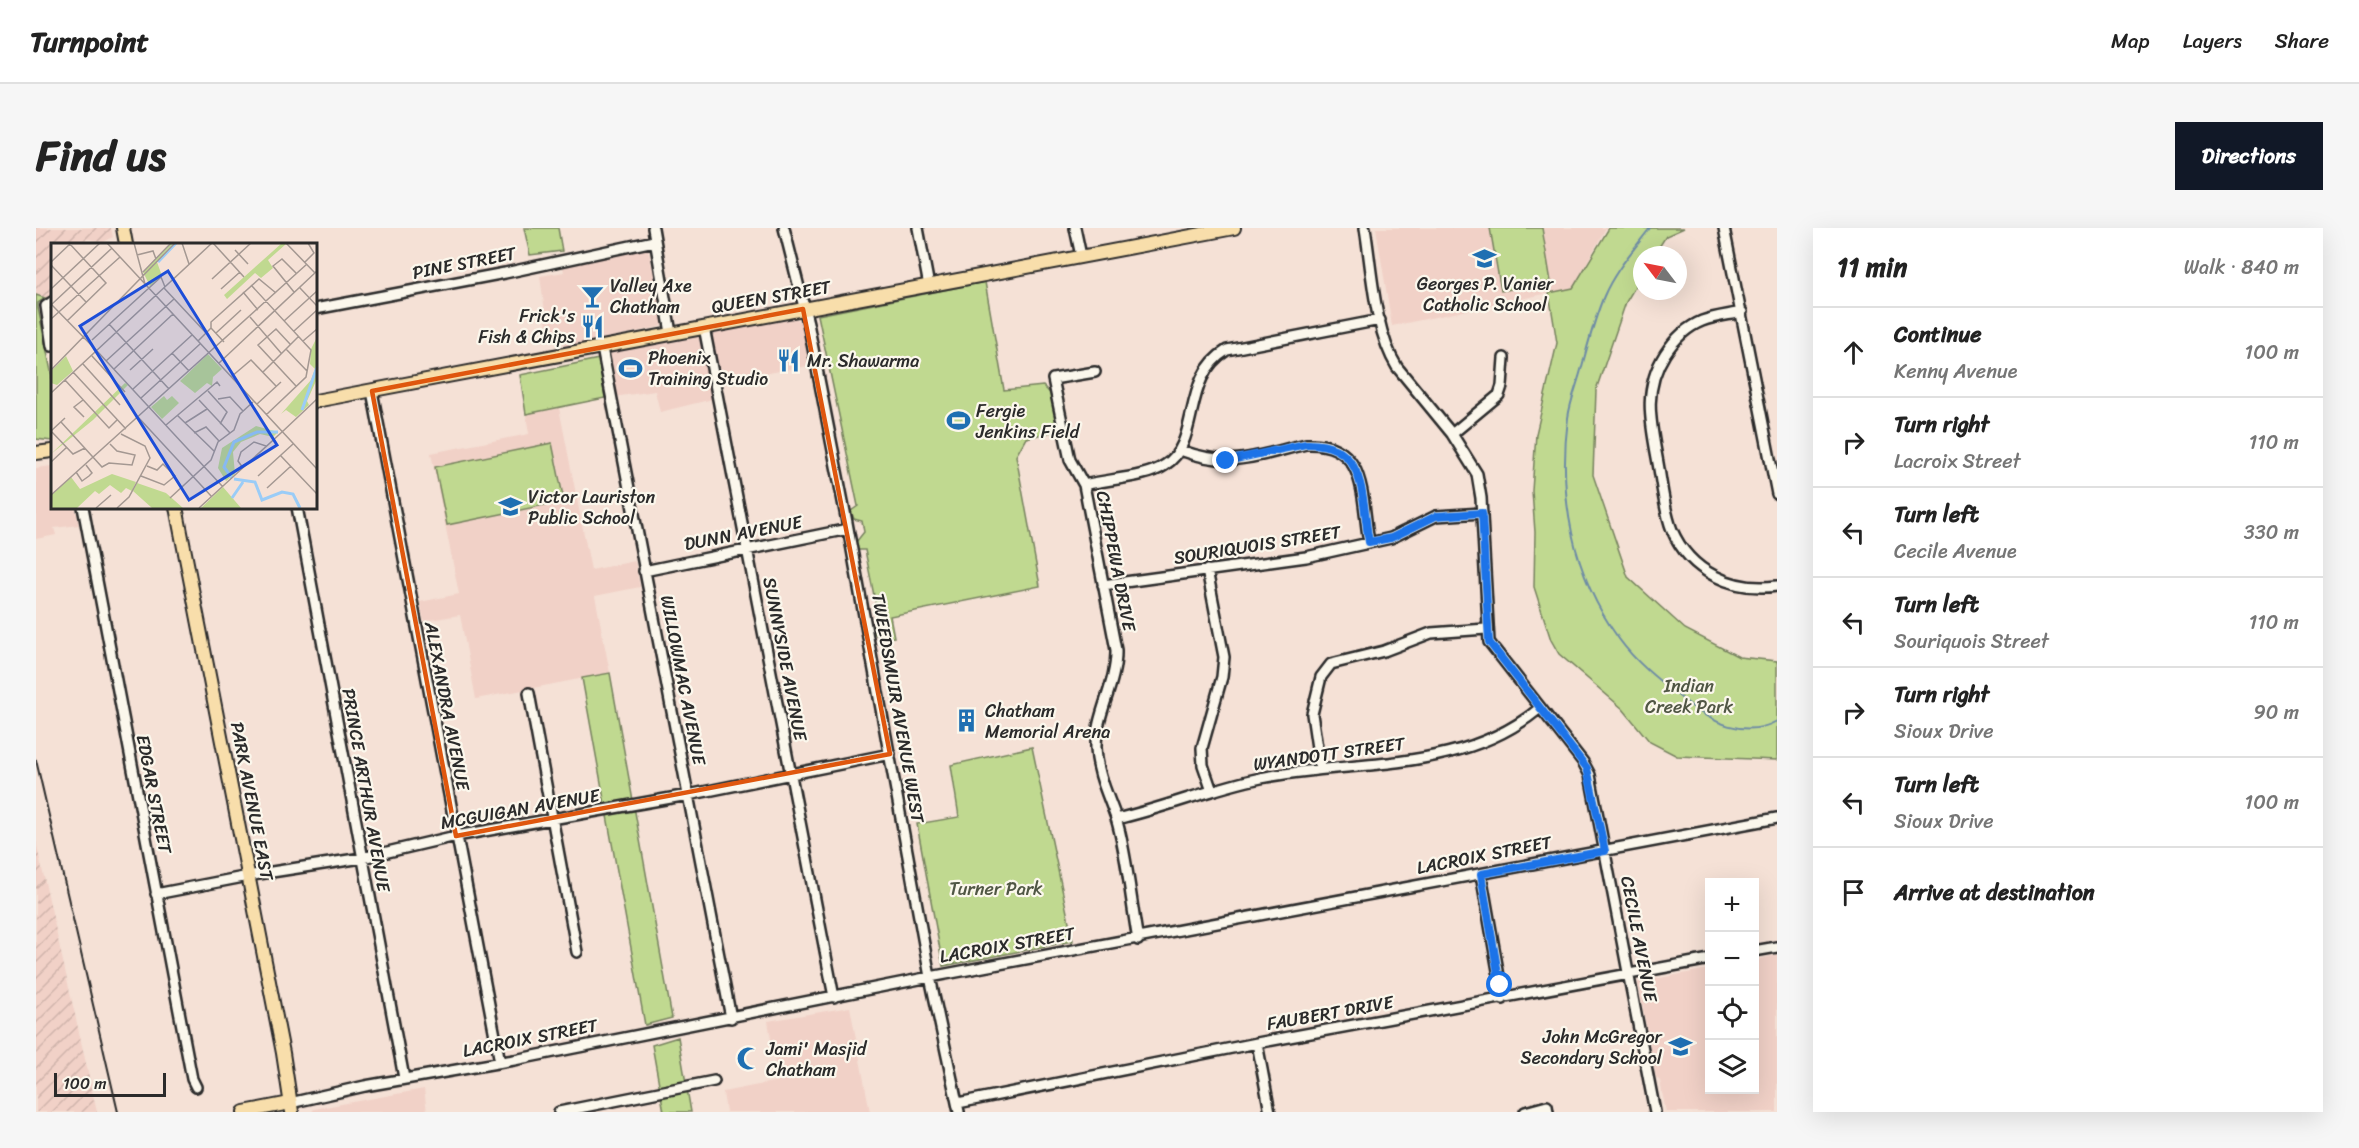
<!DOCTYPE html>
<html lang="en">
<head>
<meta charset="utf-8">
<style>
	:root { --surface:#fff; --page:#f6f6f6; --text:#222; --muted:#767676; --line:#e0e0e0; --accent:#111827 }
	body { margin:0; font-family:Sriracha,sans-serif; background:var(--page); color:var(--text) }
	.controls { position:absolute; right:18px; bottom:18px; display:grid; overflow:hidden; border-radius:0px; box-shadow:0 6px 24px #0002 }
	.controls button { width:54px; height:54px; display:grid; place-items:center; padding:0; border:0; border-bottom:2px solid var(--line); background:var(--surface); color:var(--text); font:30px sans-serif }
	.compass { position:absolute; left:1597px; top:18px; width:54px; height:54px; border-radius:50%; background:var(--surface); box-shadow:0 6px 24px #0002; rotate:302deg }
	.scale { position:absolute; left:18px; bottom:15px; width:112px; box-sizing:border-box; padding-left:6px; border:3px solid #2b2b2b; border-top:0; font-size:16px; line-height:21px; white-space:nowrap; color:#2b2b2b; -webkit-text-stroke:4px #fbf7ec; paint-order:stroke }
	.stop { position:absolute; width:18px; height:18px; margin:-14px; border:4px solid #1a73e8; border-radius:50%; background:#fff }
	.stop.end { background:#1a73e8; border-color:#fff; box-shadow:0 2px 6px #0008 }
	.list { margin:0; padding:0; list-style:none }
	h2 { display:flex; justify-content:space-between; align-items:center; height:78px; margin:0; padding:0 24px; font-size:26px }
	h2 small { font-size:20px; font-weight:400; color:var(--muted) }
	.list li { display:grid; grid-template-columns:39px 1fr auto; gap:18px; align-items:center; box-sizing:border-box; height:90px; padding:0 24px; border-top:2px solid var(--line) }
	.list b { display:block; font-size:22px; white-space:nowrap }
	.list p { margin:0; font-size:20px; white-space:nowrap; color:var(--muted) }
	.list em { font-size:20px; font-style:normal; color:var(--muted) }
	.icon { flex:none; width:33px; height:33px; fill:none; stroke:currentColor; stroke-width:2; stroke-linecap:round; stroke-linejoin:round }
	.map { position:relative; flex:none; width:1741px; height:884px; overflow:hidden; border-radius:0px }
	header { display:flex; align-items:center; gap:36px; box-sizing:border-box; height:84px; padding:0 30px; background:var(--surface); border-bottom:2px solid var(--line) }
	header strong { font-size:28px }
	nav { display:flex; gap:33px; margin-inline-start:auto; font-size:21px }
	.intro { display:flex; align-items:center; justify-content:space-between; box-sizing:border-box; height:144px; padding:0 36px }
	h1 { margin:0; font-size:42px }
	.button { padding:15px 27px; border-radius:0px; background:var(--accent); color:#fff; font-size:21px; font-weight:700 }
	main { display:flex; gap:36px; padding:0 36px }
	aside { flex:1; background:var(--surface); border-radius:0px; box-shadow:0 6px 24px #0002 }
	.map>svg:first-child { display:block }
</style>
</head>
<body>
<header>
<strong>Turnpoint</strong>
<nav><a>Map</a><a>Layers</a><a>Share</a></nav>
</header>
<div class="intro"><h1>Find us</h1><a class="button">Directions</a></div>
<main>
<div class="map">
<svg width="1741" height="884" viewBox="0 0 1741 884">
	<defs>
		<pattern id="industrial-furrows" width="10" height="10" patternUnits="userSpaceOnUse" patternTransform="scale(1.5)"><rect width="10" height="10" fill="#f1d1c7"/><path d="M-1 1l2-2M0 10L10 0M9 11l2-2" fill="none" stroke="#cfb4ab"/></pattern>
	</defs>
	<rect width="100%" height="100%" fill="#f5e1d6"/>
	<filter id="ink" filterUnits="userSpaceOnUse"><feTurbulence type="fractalNoise" baseFrequency=".0167" numOctaves="2"/><feDisplacementMap in="SourceGraphic" scale="12" xChannelSelector="R" yChannelSelector="G"/><feConvolveMatrix kernelMatrix="1 2 1 2 8 2 1 2 1" color-interpolation-filters="sRGB"/></filter>
	<g filter="url(#ink)">
		<!-- built -->
		<path fill="#f1d1c7" d="M 1340,0 L 1570,0 L 1537,60 L 1356,98 Z
			M 608,18 L 612,21 L 629,95 L 623,99 L 528,119 L 526,103 L 512,105 L 504,48 L 528,44 L 526,34 Z
			M 757,90 L 763,92 L 768,100 L 777,137 L 684,154 L 674,111 L 678,105 Z
			M 661,107 L 666,111 L 677,171 L 624,184 L 619,163 L 577,169 L 570,131 L 574,124 Z
			M 523,180 L 555,342 L 599,333 L 604,359 L 559,368 L 574,445 L 440,471 L 424,387 L 388,393 L 384,374 L 423,366 L 395,225 L 493,206 L 490,186 Z
			M 16,238 L 16,279 L 39,279 L 43,297 L 18,300 L 20,307 L 0,311 L 0,240 Z
			M 1741,727 L 1741,884 L 1630,884 L 1624,853 L 1620,849 L 1602,754 L 1673,741 L 1674,862 L 1718,862 L 1719,732 Z
			M 814,779 L 834,884 L 690,884 L 687,864 L 742,853 L 732,793 Z
			M 388,861 L 391,884 L 276,884 L 278,881 Z"/>
		<!-- industrial -->
		<path fill="url(#industrial-furrows)" d="M 0,0 L 75,0 L 77,9 L 66,15 L 53,11 L 16,16 L 16,72 L 0,67 Z
			M 0,614 L 61,884 L 0,884 Z"/>
		<!-- green -->
		<path fill="#c0d990" stroke="#76825e" stroke-width="1.5" d="M 488,0 L 522,0 L 526,23 L 494,27 Z
			M 1454,0 L 1506,0 L 1515,54 L 1465,63 Z
			M 1573,0 L 1648,0 L 1630,8 L 1618,27 L 1606,27 L 1606,47 L 1590,74 L 1560,162 L 1557,247 L 1592,349 L 1649,401 L 1703,429 L 1741,433 L 1741,532 L 1641,528 L 1614,514 L 1587,481 L 1523,426 L 1515,412 L 1498,359 L 1499,304 L 1496,263 L 1500,206 L 1521,115 L 1513,65 L 1537,60 Z
			M 949,54 L 968,162 L 1007,158 L 1016,167 L 1024,202 L 990,210 L 980,228 L 1004,358 L 854,388 L 858,409 L 844,410 L 838,405 L 837,399 L 843,393 L 829,322 L 821,322 L 820,314 L 828,304 L 826,293 L 818,291 L 815,283 L 822,278 L 782,87 Z
			M 0,67 L 9,70 L 2,75 L 2,80 L 16,148 L 16,213 L 0,211 Z
			M 563,131 L 569,170 L 490,186 L 484,147 Z
			M 516,215 L 528,273 L 411,297 L 399,239 Z
			M 574,445 L 636,790 L 609,797 L 546,450 Z
			M 996,519 L 1037,713 L 907,738 L 881,596 L 923,589 L 915,537 Z
			M 642,809 L 655,884 L 628,884 L 616,817 Z"/>
		<g fill="none" stroke-linecap="round" stroke-linejoin="round">
			<!-- stream -->
			<path stroke="#6e8ca5" stroke-width="2" d="M 1614,0 C 1598,21 1578,44 1568,68 C 1558,91 1552,117 1545,142 C 1541,157 1534,174 1532,190 C 1522,268 1536,346 1583,411 C 1601,436 1625,454 1649,473 C 1674,494 1709,511 1741,493"/>
			<defs>
				<path id="minor" d="M 617,0 L 635,105
					M 748,0 L 772,95 L 810,289 L 894,749 L 923,884
					M 882,0 L 893,58
					M 1039,0 L 1045,28
					M 1329,0 C 1336,43 1338,102 1361,139 L 1416,206 L 1441,246 L 1445,270 L 1453,414 L 1547,534 L 1554,547 L 1619,884
					M 1688,0 L 1741,266
					M 16,74 L 10,78 L 16,118
					M 279,81 L 469,45 L 618,13
					M 1706,84 C 1693,87 1679,88 1666,93 C 1651,99 1638,112 1629,126 C 1606,162 1615,196 1622,235 C 1626,257 1628,282 1636,302 C 1654,344 1697,364 1741,358
					M 668,99 L 798,769
					M 566,120 L 695,790
					M 1059,144 L 1017,151 L 1034,232 L 1048,257 L 1080,422 C 1081,456 1059,487 1060,520 C 1061,546 1072,567 1080,590 C 1091,626 1095,674 1102,712
					M 336,163 L 464,834
					M 1416,206 L 1463,167 L 1466,158 L 1468,130
					M 1144,222 C 1196,241 1219,228 1270,216 C 1332,213 1325,270 1333,314
					M 1048,257 C 1071,251 1111,250 1129,237 C 1166,214 1144,150 1191,122 L 1344,92
					M 47,279 L 156,851 L 160,859
					M 261,279 L 368,850
					M 1171,342 L 1188,429 L 1186,449 L 1166,520 L 1167,537 L 1176,563
					M 608,343 L 812,301
					M 1067,357 L 1270,329 L 1355,310 L 1400,288 L 1446,285
					M 493,465 L 541,724
					M 1284,540 L 1276,486 L 1285,449 L 1295,436 L 1348,423 L 1395,405 L 1450,401
					M 1080,591 C 1129,580 1176,560 1225,550 C 1320,531 1425,546 1504,480
					M 1445,646 L 1467,771
					M 120,666 L 223,646 L 326,630 L 420,608 L 652,567 L 854,526
					M 1718,723 L 1741,719
					M 1221,815 L 1234,884
					M 254,875 L 329,858 L 478,832 L 894,749 L 1741,590
					M 922,875 L 1221,815 L 1674,731
					M 523,884 L 678,853
					M 1489,884 L 1511,878 L 1512,884"/>
				<path id="major" d="M 87,0 L 90,16
					M 279,173 L 1198,0
					M 0,225 L 16,223
					M 140,279 L 247,825 L 256,884
					M 208,884 L 254,875"/>
			</defs>
			<!-- minor casing -->
			<use href="#minor" stroke="#2b2b2b" stroke-width="14"/>
			<!-- major casing -->
			<use href="#major" stroke="#2b2b2b" stroke-width="16"/>
			<!-- minor -->
			<use href="#minor" stroke="#fbf7ec" stroke-width="9"/>
			<!-- major -->
			<use href="#major" stroke="#f8deab" stroke-width="12"/>
			<!-- rail -->
			<path stroke="#2b2b2b" stroke-width="2" d="M 0,532 L 82,884"/>
		</g>
	</g>
	<g fill="none" stroke-linecap="round" stroke-linejoin="round" filter="url(#ink)">
		<!-- route -->
		<path stroke="#1a73e8" stroke-width="8" d="M 1190,233 L 1270,216 C 1332,214 1325,270 1333,314 L 1355,310 L 1400,288 L 1446,285 L 1453,414 L 1551,540 L 1569,623 L 1445,646 L 1464,757"/>
	</g>
	<!-- marked area -->
	<path fill="none" stroke="#df570e" stroke-width="4.5" stroke-linejoin="round" d="M 767,81 L 854,526 L 420,608 L 336,163 Z"/>
	<!-- icons -->
	<defs>
		<symbol id="school-bare" viewBox="-9 -9 18 18"><path d="M0-5L7-2L0 1L-7-2ZM-4 1L0 2.5L4 1V4Q0 6-4 4Z" fill="#1f6fb2" stroke="#fbf7ec" stroke-width="2.5" paint-order="stroke"/></symbol>
		<symbol id="bar-bare" viewBox="-9 -9 18 18"><path d="M-6-5H6L.8 .8V4.5H3.5V6h-7V4.5H-.8V.8Z" fill="#1f6fb2" stroke="#fbf7ec" stroke-width="2.5" paint-order="stroke"/></symbol>
		<symbol id="restaurant-bare" viewBox="-9 -9 18 18"><path d="M-5-6h1v4h1v-4h1v4h1v-4h1v5L-1.5 .5V6h-2V.5L-5-1ZM5-6V6H3V1.5H1.5Q1.5-4 5-6Z" fill="#1f6fb2" stroke="#fbf7ec" stroke-width="2.5" paint-order="stroke"/></symbol>
		<symbol id="stadium-bare" viewBox="-9 -9 18 18"><path d="M0-5a6.5 5 0 1 0 0 10a6.5 5 0 1 0 0-10ZM-3.5-1.8h7v3.6h-7Z" fill="#1f6fb2" stroke="#fbf7ec" stroke-width="2.5" paint-order="stroke"/></symbol>
		<symbol id="building-bare" viewBox="-9 -9 18 18"><path d="M-4-6H4V6H1V3H-1V6H-4ZM-2.5-4.3h1.7v1.8h-1.7ZM.8-4.3h1.7v1.8H.8ZM-2.5-1h1.7V.8h-1.7ZM.8-1h1.7V.8H.8Z" fill="#1f6fb2" stroke="#fbf7ec" stroke-width="2.5" paint-order="stroke"/></symbol>
		<symbol id="mosque-bare" viewBox="-9 -9 18 18"><path d="M3.5-4.9A6 6 0 1 0 3.5 4.9A5 5 0 1 1 3.5-4.9Z" fill="#1f6fb2" stroke="#fbf7ec" stroke-width="2.5" paint-order="stroke"/></symbol>
	</defs>
	<g fill-rule="evenodd">
		<use href="#school-bare" x="1432" y="14" width="33" height="33"/>
		<use href="#bar-bare" x="540" y="52" width="33" height="33"/>
		<use href="#restaurant-bare" x="540" y="82" width="33" height="33"/>
		<use href="#restaurant-bare" x="736" y="116" width="33" height="33"/>
		<use href="#stadium-bare" x="578" y="124" width="33" height="33"/>
		<use href="#stadium-bare" x="906" y="176" width="33" height="33"/>
		<use href="#school-bare" x="458" y="262" width="33" height="33"/>
		<use href="#building-bare" x="914" y="476" width="33" height="33"/>
		<use href="#school-bare" x="1628" y="802" width="33" height="33"/>
		<use href="#mosque-bare" x="696" y="814" width="33" height="33"/>
	</g>
	<g text-anchor="middle" stroke-width="4.5" stroke-linejoin="round" paint-order="stroke">
		<!-- street labels -->
		<g font-size="18" fill="#2b2b2b" stroke="#fbf7ec">
			<text transform="translate(428 35) rotate(-11)" y="6">PINE STREET</text>
			<text transform="translate(735 69) rotate(-10)" y="6">QUEEN STREET</text>
			<text transform="translate(707 305) rotate(-11)" y="6">DUNN AVENUE</text>
			<text transform="translate(1221 317) rotate(-9)" y="6">SOURIQUOIS STREET</text>
			<text transform="translate(1080 333) rotate(79)" y="6">CHIPPEWA DRIVE</text>
			<text transform="translate(749 431) rotate(79)" y="6">SUNNYSIDE AVENUE</text>
			<text transform="translate(647 452) rotate(79)" y="6">WILLOWMAC AVENUE</text>
			<text transform="translate(411 478) rotate(79)" y="6">ALEXANDRA AVENUE</text>
			<text transform="translate(862 480) rotate(80)" y="6">TWEEDSMUIR AVENUE WEST</text>
			<text transform="translate(1293 526) rotate(-8)" y="6">WYANDOTT STREET</text>
			<text transform="translate(330 562) rotate(80)" y="6">PRINCE ARTHUR AVENUE</text>
			<text transform="translate(118 566) rotate(79)" y="6">EDGAR STREET</text>
			<text transform="translate(216 573) rotate(79)" y="6">PARK AVENUE EAST</text>
			<text transform="translate(484 581) rotate(-10)" y="6">MCGUIGAN AVENUE</text>
			<text transform="translate(1448 627) rotate(-11)" y="6">LACROIX STREET</text>
			<text transform="translate(1603 711) rotate(79)" y="6">CECILE AVENUE</text>
			<text transform="translate(971 717) rotate(-10)" y="6">LACROIX STREET</text>
			<text transform="translate(1294 785) rotate(-10)" y="6">FAUBERT DRIVE</text>
			<text transform="translate(494 810) rotate(-11)" y="6">LACROIX STREET</text>
		</g>
		<!-- poi labels -->
		<g font-size="18" fill="#2b2b2b" stroke="#fbf7ec" text-anchor="start">
			<text x="1449" y="62" text-anchor="middle">Georges P. Vanier<tspan x="1449" dy="21">Catholic School</tspan></text>
			<text x="574" y="64">Valley Axe<tspan x="574" dy="21">Chatham</tspan></text>
			<text x="539" y="94" text-anchor="end">Frick's<tspan x="539" dy="21">Fish &amp; Chips</tspan></text>
			<text x="612" y="136">Phoenix<tspan x="612" dy="21">Training Studio</tspan></text>
			<text x="771" y="139">Mr. Shawarma</text>
			<text x="940" y="189">Fergie<tspan x="940" dy="21">Jenkins Field</tspan></text>
			<text x="492" y="275">Victor Lauriston<tspan x="492" dy="21">Public School</tspan></text>
			<text x="949" y="489">Chatham<tspan x="949" dy="21">Memorial Arena</tspan></text>
			<text x="1626" y="815" text-anchor="end">John McGregor<tspan x="1626" dy="21">Secondary School</tspan></text>
			<text x="730" y="827">Jami' Masjid<tspan x="730" dy="21">Chatham</tspan></text>
		</g>
		<!-- park labels -->
		<g font-size="18" fill="#505644" stroke="#fbf7ec">
			<text x="1653" y="464">Indian<tspan x="1653" dy="21">Creek Park</tspan></text>
			<text x="960" y="667">Turner Park</text>
		</g>
	</g>
	<!-- overview -->
	<g transform="translate(15 15)">
		<rect width="266" height="266" fill="#f5e1d6"/>
		<path d="M 120,0 L 123,0 L 102,22 L 106,19 L 111,33 L 99,43 L 92,29 ZM 231,0 L 235,1 L 217,17 L 222,25 L 210,35 L 204,30 L 176,56 L 173,52 ZM 265,96 L 265,138 L 256,158 L 258,162 L 245,174 L 235,167 L 230,171 L 260,137 L 264,126 L 259,121 L 260,106 ZM 157,111 L 171,126 L 162,134 L 161,143 L 156,140 L 144,150 L 129,138 ZM 15,113 L 22,128 L 6,142 L 0,140 L 0,128 ZM 74,140 L 77,142 L 42,177 L 0,211 ZM 113,153 L 116,157 L 121,153 L 128,160 L 111,176 L 100,164 ZM 205,183 L 227,189 L 222,194 L 209,191 L 190,199 L 182,209 L 184,231 L 175,238 L 167,225 L 171,205 ZM 61,231 L 85,239 L 81,248 L 75,245 L 70,250 L 59,242 L 48,251 L 44,248 L 26,265 L 0,265 L 0,252 L 20,234 L 29,246 ZM 86,240 L 115,250 L 132,265 L 101,265 L 82,248 ZM 172,244 L 190,265 L 150,265 Z" fill="#c0d990"/>
		<path fill="none" stroke="#9accf7" stroke-width="3" d="M 107,19 L 125,0M 251,167 L 266,124M 181,235 L 173,224 L 183,199 L 206,189 L 227,189M 183,236 L 204,239 L 211,257 L 231,249 L 242,251 L 249,265M 181,255 L 192,239"/>
		<path fill="none" stroke="#a49892" stroke-width="1.5" d="M 56,0 L 266,226M 83,0 L 94,41M 131,0 L 138,21M 162,0 L 193,34M 235,0 L 264,30M 184,7 L 197,21M 86,12 L 102,8 L 105,16M 0,19 L 20,0M 254,19 L 263,10 L 257,0M 0,22 L 35,59M 92,29 L 120,0M 161,36 L 200,0M 200,42 L 260,107 L 255,134 L 215,172M 113,45 L 155,90M 249,45 L 266,63M 0,46 L 49,0M 170,46 L 189,29M 192,49 L 207,67M 243,49 L 222,23 L 231,16 L 246,31M 0,61 L 46,108M 1,61 L 61,5M 199,74 L 230,110M 0,76 L 69,14M 16,78 L 55,40 L 18,0M 233,78 L 266,48M 58,81 L 118,146M 160,85 L 173,99M 243,88 L 266,67M 165,90 L 190,67M 41,97 L 110,34 L 114,44M 147,98 L 160,85 L 160,79 L 208,36 L 225,50M 252,98 L 266,86M 239,101 L 225,86 L 207,102 L 245,143M 235,106 L 256,128M 46,108 L 172,244M 121,110 L 138,128M 41,113 L 74,149M 55,118 L 123,56M 168,120 L 266,28M 32,121 L 69,162M 63,126 L 122,71M 0,127 L 124,0M 79,127 L 102,106M 22,129 L 75,186M 212,129 L 248,93M 180,134 L 200,117 L 225,143M 14,137 L 58,185 L 66,177M 82,146 L 141,92M 157,148 L 176,169 L 169,181M 0,150 L 161,0M 90,155 L 149,101M 167,156 L 179,154 L 192,168M 32,157 L 23,164 L 33,174M 148,157 L 179,190M 206,161 L 230,139M 126,172 L 163,208M 87,174 L 161,254M 14,175 L 0,188 L 22,211 L 34,205M 10,179 L 51,224 L 58,220 L 81,222 L 84,212 L 66,208 L 59,201M 134,180 L 156,166M 115,182 L 166,139 L 169,143M 231,189 L 266,156M 143,190 L 155,184 L 168,198M 229,212 L 266,251M 0,219 L 16,204M 192,225 L 187,218 L 190,209 L 203,199 L 215,203M 25,229 L 31,238 L 38,233 L 41,230 L 35,222M 90,233 L 113,242 L 124,233 L 112,221 L 106,227 L 96,223M 207,233 L 242,201M 216,245 L 240,223M 0,252 L 256,21M 119,255 L 160,217 L 167,199 L 183,187 L 189,171 L 202,159M 45,265 L 60,252M 66,265 L 78,254 L 99,215 L 94,203 L 70,191M 148,265 L 231,189"/>
		<path fill="#1d4ed8" fill-opacity="0.15" stroke="#1d4ed8" stroke-width="3" d="M 117,28 L 226,202 L 138,257 L 29,83 Z"/>
		<rect width="266" height="266" fill="none" stroke="#2b2b2b" stroke-width="3"/>
	</g>
</svg>
<div class="controls">
<button>+</button>
<button>−</button>
<button><svg class="icon" aria-label="locate" viewBox="0 0 24 24"><circle cx="12" cy="12" r="6"/><path d="M12 2v4M12 18v4M2 12h4M18 12h4"/></svg></button>
<button><svg class="icon" aria-label="layers" viewBox="0 0 24 24"><path d="M12 4l9 5-9 5-9-5zM3 14l9 5 9-5"/></svg></button>
</div>
<svg class="compass" viewBox="-18 -18 36 36"><path d="M0-13l5 13h-10z" fill="#e53935"/><path d="M0 13l5-13h-10z" fill="#767676"/></svg>
<div class="scale">100 m</div>
<div class="stop" style="left:1464px;top:757px"></div>
<div class="stop end" style="left:1190px;top:233px"></div>
</div>
<aside>
<h2>11 min<small>Walk · 840 m</small></h2>
<ul class="list">
<li><svg class="icon" aria-label="ahead" viewBox="0 0 24 24"><path d="M12 20V5M6 11l6-6 6 6"/></svg><div><b>Continue</b><p>Kenny Avenue</p></div><em>100 m</em></li>
<li><svg class="icon" aria-label="right" viewBox="0 0 24 24"><path d="M7 20v-9h11M14 6l5 5-5 5"/></svg><div><b>Turn right</b><p>Lacroix Street</p></div><em>110 m</em></li>
<li><svg class="icon" aria-label="left" viewBox="0 0 24 24"><path d="M17 20v-9H6M10 6l-5 5 5 5"/></svg><div><b>Turn left</b><p>Cecile Avenue</p></div><em>330 m</em></li>
<li><svg class="icon" aria-label="left" viewBox="0 0 24 24"><path d="M17 20v-9H6M10 6l-5 5 5 5"/></svg><div><b>Turn left</b><p>Souriquois Street</p></div><em>110 m</em></li>
<li><svg class="icon" aria-label="right" viewBox="0 0 24 24"><path d="M7 20v-9h11M14 6l5 5-5 5"/></svg><div><b>Turn right</b><p>Sioux Drive</p></div><em>90 m</em></li>
<li><svg class="icon" aria-label="left" viewBox="0 0 24 24"><path d="M17 20v-9H6M10 6l-5 5 5 5"/></svg><div><b>Turn left</b><p>Sioux Drive</p></div><em>100 m</em></li>
<li><svg class="icon" aria-label="arrive" viewBox="0 0 24 24"><path d="M6 21V4h12l-3 4 3 4H6"/></svg><div><b>Arrive at destination</b></div></li>
</ul>
</aside>
</main>
</body>
</html>
